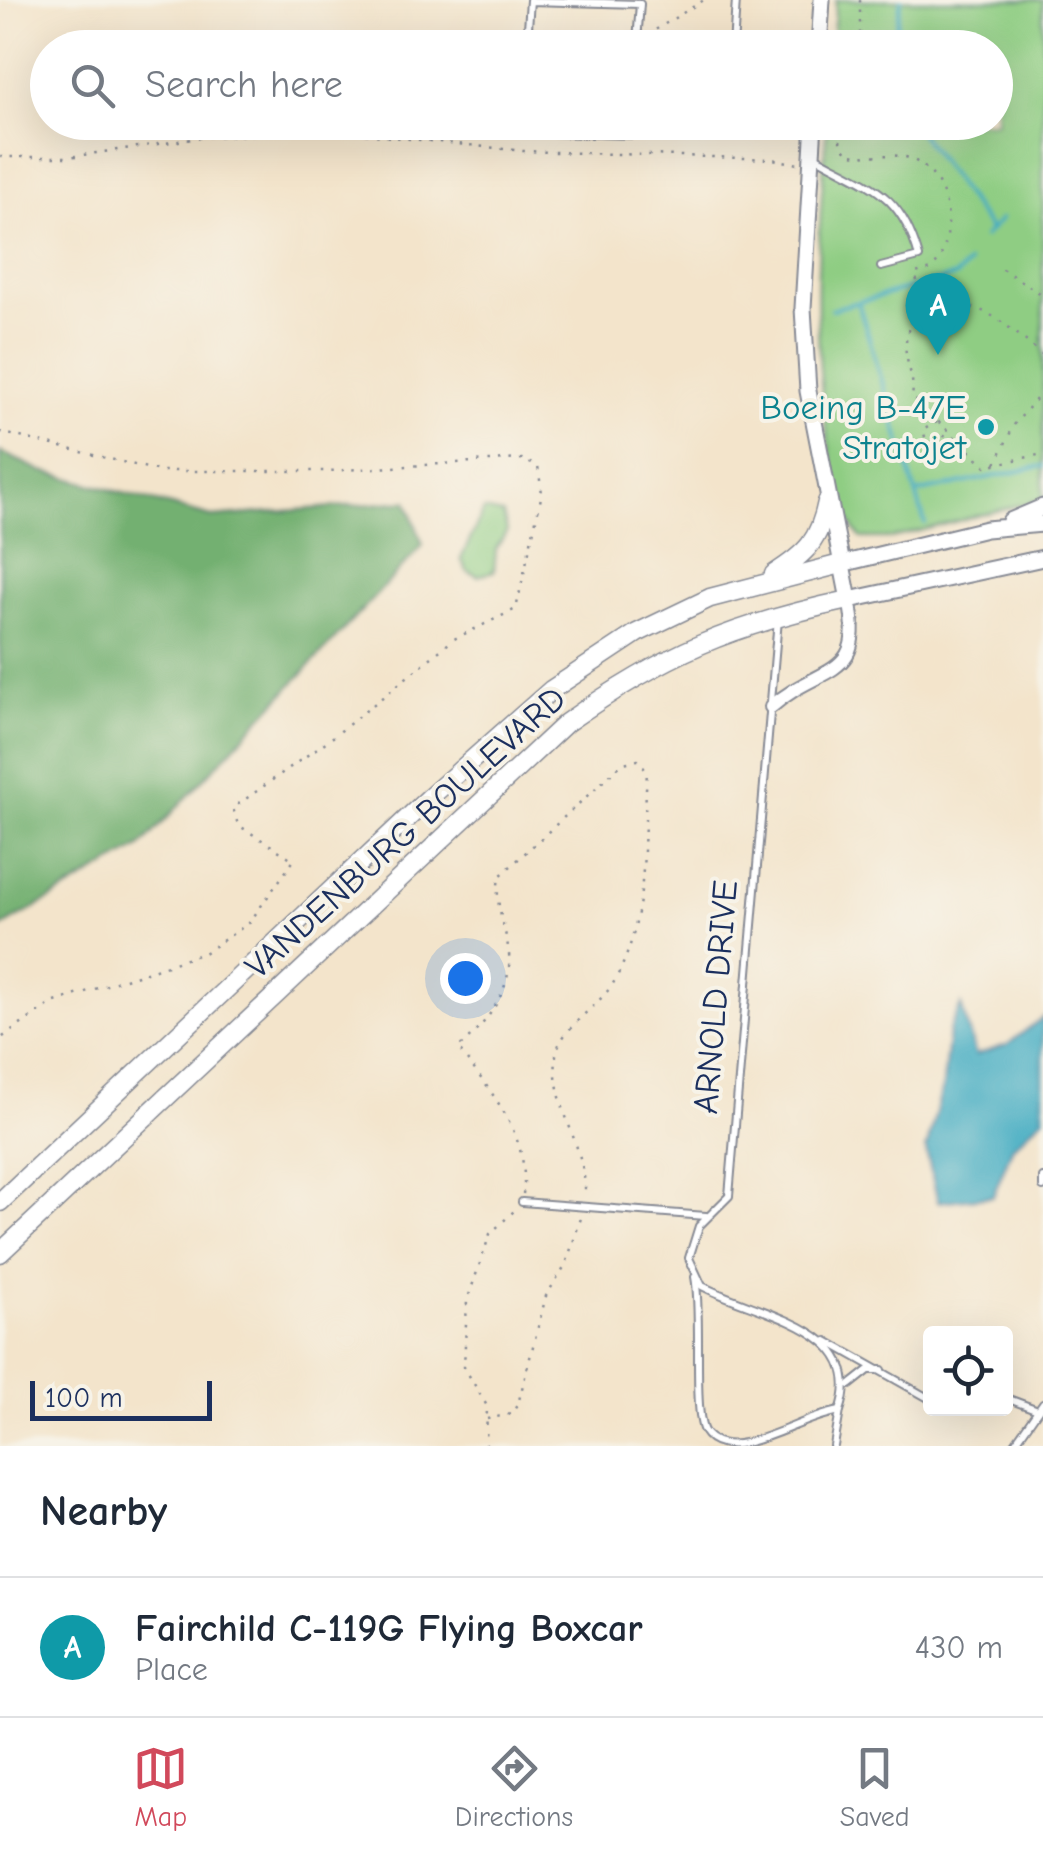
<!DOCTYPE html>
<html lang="en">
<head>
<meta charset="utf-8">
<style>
	:root { --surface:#fff; --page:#f6f6f7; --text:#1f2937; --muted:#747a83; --line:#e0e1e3; --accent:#d1495b }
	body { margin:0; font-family:"Comic Neue",sans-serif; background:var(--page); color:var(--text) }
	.controls { position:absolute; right:30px; bottom:30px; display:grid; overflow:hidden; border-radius:10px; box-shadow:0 10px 40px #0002 }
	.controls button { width:90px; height:90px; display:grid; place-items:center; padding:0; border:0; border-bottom:2px solid var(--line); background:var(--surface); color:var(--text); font:50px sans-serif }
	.scale { position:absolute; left:30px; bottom:25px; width:182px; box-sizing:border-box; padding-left:10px; border:5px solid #1b2f5e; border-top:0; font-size:28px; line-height:35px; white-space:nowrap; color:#1b2f5e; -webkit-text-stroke:8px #f7f3e8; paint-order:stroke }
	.you { position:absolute; left:465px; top:978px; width:35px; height:35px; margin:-25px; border:8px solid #fff; border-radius:50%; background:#1a73e8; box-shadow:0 0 0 15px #1a73e833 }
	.badge { display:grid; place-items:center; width:65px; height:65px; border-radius:50%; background:var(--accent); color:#fff; font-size:32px; font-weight:700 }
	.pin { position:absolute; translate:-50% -82px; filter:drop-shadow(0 2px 5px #0008) }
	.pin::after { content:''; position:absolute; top:52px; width:35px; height:30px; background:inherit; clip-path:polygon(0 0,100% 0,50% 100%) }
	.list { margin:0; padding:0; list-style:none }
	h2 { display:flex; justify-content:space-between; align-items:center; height:130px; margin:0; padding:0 40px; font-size:42px }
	h2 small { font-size:32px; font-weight:400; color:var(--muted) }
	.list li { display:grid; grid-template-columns:65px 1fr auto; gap:30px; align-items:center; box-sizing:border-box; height:140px; padding:0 40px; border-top:2px solid var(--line) }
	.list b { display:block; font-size:38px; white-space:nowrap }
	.list p { margin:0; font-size:32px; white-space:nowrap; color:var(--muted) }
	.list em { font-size:32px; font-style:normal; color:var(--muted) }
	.icon { flex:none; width:55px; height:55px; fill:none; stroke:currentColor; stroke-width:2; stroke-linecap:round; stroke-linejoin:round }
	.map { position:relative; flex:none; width:1043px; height:1446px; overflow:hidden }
	.search { position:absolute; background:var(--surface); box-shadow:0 10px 40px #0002; left:30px; right:30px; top:30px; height:110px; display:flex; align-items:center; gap:25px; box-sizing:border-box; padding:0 35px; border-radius:55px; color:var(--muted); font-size:38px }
	.sheet { height:270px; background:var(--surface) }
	nav { display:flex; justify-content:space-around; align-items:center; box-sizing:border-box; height:140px; border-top:2px solid var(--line); background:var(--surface); font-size:28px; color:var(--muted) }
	nav a { display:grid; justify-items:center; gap:5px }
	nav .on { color:var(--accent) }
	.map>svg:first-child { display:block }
</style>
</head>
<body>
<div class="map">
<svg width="1043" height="1446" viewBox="0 0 1043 1446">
	<rect width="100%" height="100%" fill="#f7f3e8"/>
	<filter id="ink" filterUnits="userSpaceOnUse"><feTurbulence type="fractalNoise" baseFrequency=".01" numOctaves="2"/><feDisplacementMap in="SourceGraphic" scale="20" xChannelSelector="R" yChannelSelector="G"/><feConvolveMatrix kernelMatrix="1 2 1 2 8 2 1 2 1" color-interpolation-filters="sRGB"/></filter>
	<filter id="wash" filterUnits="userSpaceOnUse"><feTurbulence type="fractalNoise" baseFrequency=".0048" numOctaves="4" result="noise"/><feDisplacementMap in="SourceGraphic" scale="40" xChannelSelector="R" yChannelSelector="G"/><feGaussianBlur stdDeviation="2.25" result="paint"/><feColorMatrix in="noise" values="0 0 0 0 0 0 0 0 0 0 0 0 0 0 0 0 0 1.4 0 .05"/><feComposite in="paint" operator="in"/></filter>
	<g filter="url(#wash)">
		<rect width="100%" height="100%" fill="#f3e4cb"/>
		<!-- green -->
		<path fill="#8fcd83" stroke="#557e70" stroke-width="2.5" d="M 836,0 L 1043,0 L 1043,499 L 892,538 L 861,538 C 840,514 836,483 830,453 C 810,339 818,236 827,123 L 996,122 L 996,48 L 832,47 Z
			M 484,510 L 503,514 L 507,531 L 496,549 L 494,571 L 478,576 L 467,571 L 461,559 Z"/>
		<!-- forest -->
		<path fill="#73b071" stroke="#477068" stroke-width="2.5" d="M 0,452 L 42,471 L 212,517 L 407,501 L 423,545 L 140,847 L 0,928 Z"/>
		<!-- water -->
		<path fill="#43acc2" stroke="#2f6e90" stroke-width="2.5" d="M 961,1005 L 976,1055 L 1007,1045 L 1043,1017 L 1043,1118 L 1013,1146 L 993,1196 L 938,1202 L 926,1150 L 943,1085 L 949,1030 Z"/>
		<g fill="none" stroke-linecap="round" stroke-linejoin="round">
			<!-- stream -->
			<path stroke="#43acc2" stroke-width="4" d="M 893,48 L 901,0
				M 912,122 L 989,228
				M 984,237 L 1001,219
				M 858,302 L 925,523
				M 832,309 L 956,276 L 969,263
				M 916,493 L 1043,466"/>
		</g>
	</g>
	<g filter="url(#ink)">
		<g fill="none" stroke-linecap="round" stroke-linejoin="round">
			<defs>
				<path id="service" d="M 530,0 L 528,28 L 536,36 L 637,41
					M 530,1 L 640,4
					M 640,4 L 637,41 L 646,48
					M 536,48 L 536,36
					M 733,48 L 736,0
					M 535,122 L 549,133 L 644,135 L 648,131
					M 648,122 L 648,131 C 673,131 700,134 723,122
					M 813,155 C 869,187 900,190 919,257 L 881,267
					M 1043,1178 L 1043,1187
					M 522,1202 L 706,1216
					M 695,1277 C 702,1311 693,1412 704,1431 C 712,1445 731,1446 745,1443 C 778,1436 807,1417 840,1411 C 869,1328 760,1316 702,1286 L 689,1258 L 699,1226 L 729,1196 L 778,619
					M 827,1341 L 930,1399
					M 850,1385 L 869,1370 L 882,1370
					M 1006,1398 L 1038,1410
					M 834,1446 L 840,1411
					M 1013,1446 L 1043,1403"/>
				<path id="minor" d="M 771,707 C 819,664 867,680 849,600"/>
				<path id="tertiary" d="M 819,48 L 822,0
					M 814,122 L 803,308 L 808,391 L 849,600 L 1043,558
					M 1010,521 L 1043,507
					M 841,564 L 986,529 L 1043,524"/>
				<path id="secondary" d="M 774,574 C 807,553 819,541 827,502
					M 0,1202 L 429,798 L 551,690 L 637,633 L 710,598 L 841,564
					M 0,1253 L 566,723 C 665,653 731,625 849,600"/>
			</defs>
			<!-- service casing -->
			<use href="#service" stroke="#878a94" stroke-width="10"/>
			<!-- minor casing -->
			<use href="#minor" stroke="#878a94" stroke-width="16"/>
			<!-- tertiary casing -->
			<use href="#tertiary" stroke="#878a94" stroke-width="19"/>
			<!-- secondary casing -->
			<use href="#secondary" stroke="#878a94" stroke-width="21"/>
			<!-- path -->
			<path stroke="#878a94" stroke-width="2.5" stroke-dasharray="2.5 8" stroke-linecap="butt" d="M 860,0 L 860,48
				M 647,35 L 704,0
				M 849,122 L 841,131 L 840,143 L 848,153 C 868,159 893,151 911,159 C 952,176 959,239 932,269 L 915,273 L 925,313
				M 0,157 L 69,157 L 206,137 L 336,131 L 523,151 L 773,159 L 799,164
				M 1002,269 L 1043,295
				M 1043,355 C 1001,322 971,285 915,319 C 893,354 917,367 912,397 L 986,466 L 1043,454
				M 937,422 L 923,430 L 927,444 L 944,442 L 945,428
				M 0,432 L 159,471 L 328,471 L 522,459 L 538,467 L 542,493 L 516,609 L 454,639 L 337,734 L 233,808 L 238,825 L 294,860 L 249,923 L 204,953 L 52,1003 L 0,1039
				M 996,463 L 1014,425 L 1043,391
				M 523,1194 C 531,1135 490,1091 458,1048 C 483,1028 513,990 509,954 C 506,926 494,907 499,877 L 623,763 L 638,760 L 647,772 C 642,843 650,917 615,980 C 602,1005 559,1028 556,1055 C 551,1106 587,1147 585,1195
				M 487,1419 L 511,1414 L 518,1404 L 546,1296 L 566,1264 L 581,1218
				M 486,1446 L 487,1406 L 464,1367 L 467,1301 L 490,1234 L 516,1209"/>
			<!-- service -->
			<use href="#service" stroke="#fff" stroke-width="6"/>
			<!-- minor -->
			<use href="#minor" stroke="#fff" stroke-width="12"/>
			<!-- tertiary -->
			<use href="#tertiary" stroke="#fff" stroke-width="15"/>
			<!-- secondary -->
			<use href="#secondary" stroke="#fff" stroke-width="18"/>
		</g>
	</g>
	<!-- markers -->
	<circle fill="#0f9aa8" stroke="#f7f3e8" stroke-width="4" cx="986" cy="427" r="10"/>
	<g text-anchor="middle" stroke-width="8" stroke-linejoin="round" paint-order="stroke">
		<!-- culture labels -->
		<g font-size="35" fill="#0d838f" stroke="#f7f3e8" text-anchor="end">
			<text x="966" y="419">Boeing B-47E<tspan x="966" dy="40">Stratojet</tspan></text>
		</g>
		<!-- street labels -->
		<g font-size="35" fill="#1b2f5e" stroke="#f7f3e8">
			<text transform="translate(405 832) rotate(-42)" y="12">VANDENBURG BOULEVARD</text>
			<text transform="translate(715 997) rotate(-85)" y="12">ARNOLD DRIVE</text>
		</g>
	</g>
</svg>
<div class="controls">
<button><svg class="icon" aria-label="locate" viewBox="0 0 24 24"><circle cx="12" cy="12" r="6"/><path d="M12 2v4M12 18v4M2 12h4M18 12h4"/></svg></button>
</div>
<div class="scale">100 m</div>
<div class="you"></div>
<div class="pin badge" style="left:938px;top:355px;background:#0f9aa8">A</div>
<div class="search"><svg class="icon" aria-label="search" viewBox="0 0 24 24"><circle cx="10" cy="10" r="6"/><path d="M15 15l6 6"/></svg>Search here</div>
</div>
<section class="sheet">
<h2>Nearby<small></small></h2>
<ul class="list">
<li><span class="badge" style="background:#0f9aa8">A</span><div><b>Fairchild C-119G Flying Boxcar</b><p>Place</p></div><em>430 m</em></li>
</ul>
</section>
<nav>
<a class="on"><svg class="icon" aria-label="map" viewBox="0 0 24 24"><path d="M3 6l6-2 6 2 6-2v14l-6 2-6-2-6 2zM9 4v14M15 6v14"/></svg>Map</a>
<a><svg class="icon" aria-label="directions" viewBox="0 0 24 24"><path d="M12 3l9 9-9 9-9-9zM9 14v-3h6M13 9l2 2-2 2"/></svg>Directions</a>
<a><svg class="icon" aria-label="saved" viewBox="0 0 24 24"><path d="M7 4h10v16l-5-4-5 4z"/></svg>Saved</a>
</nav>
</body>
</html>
